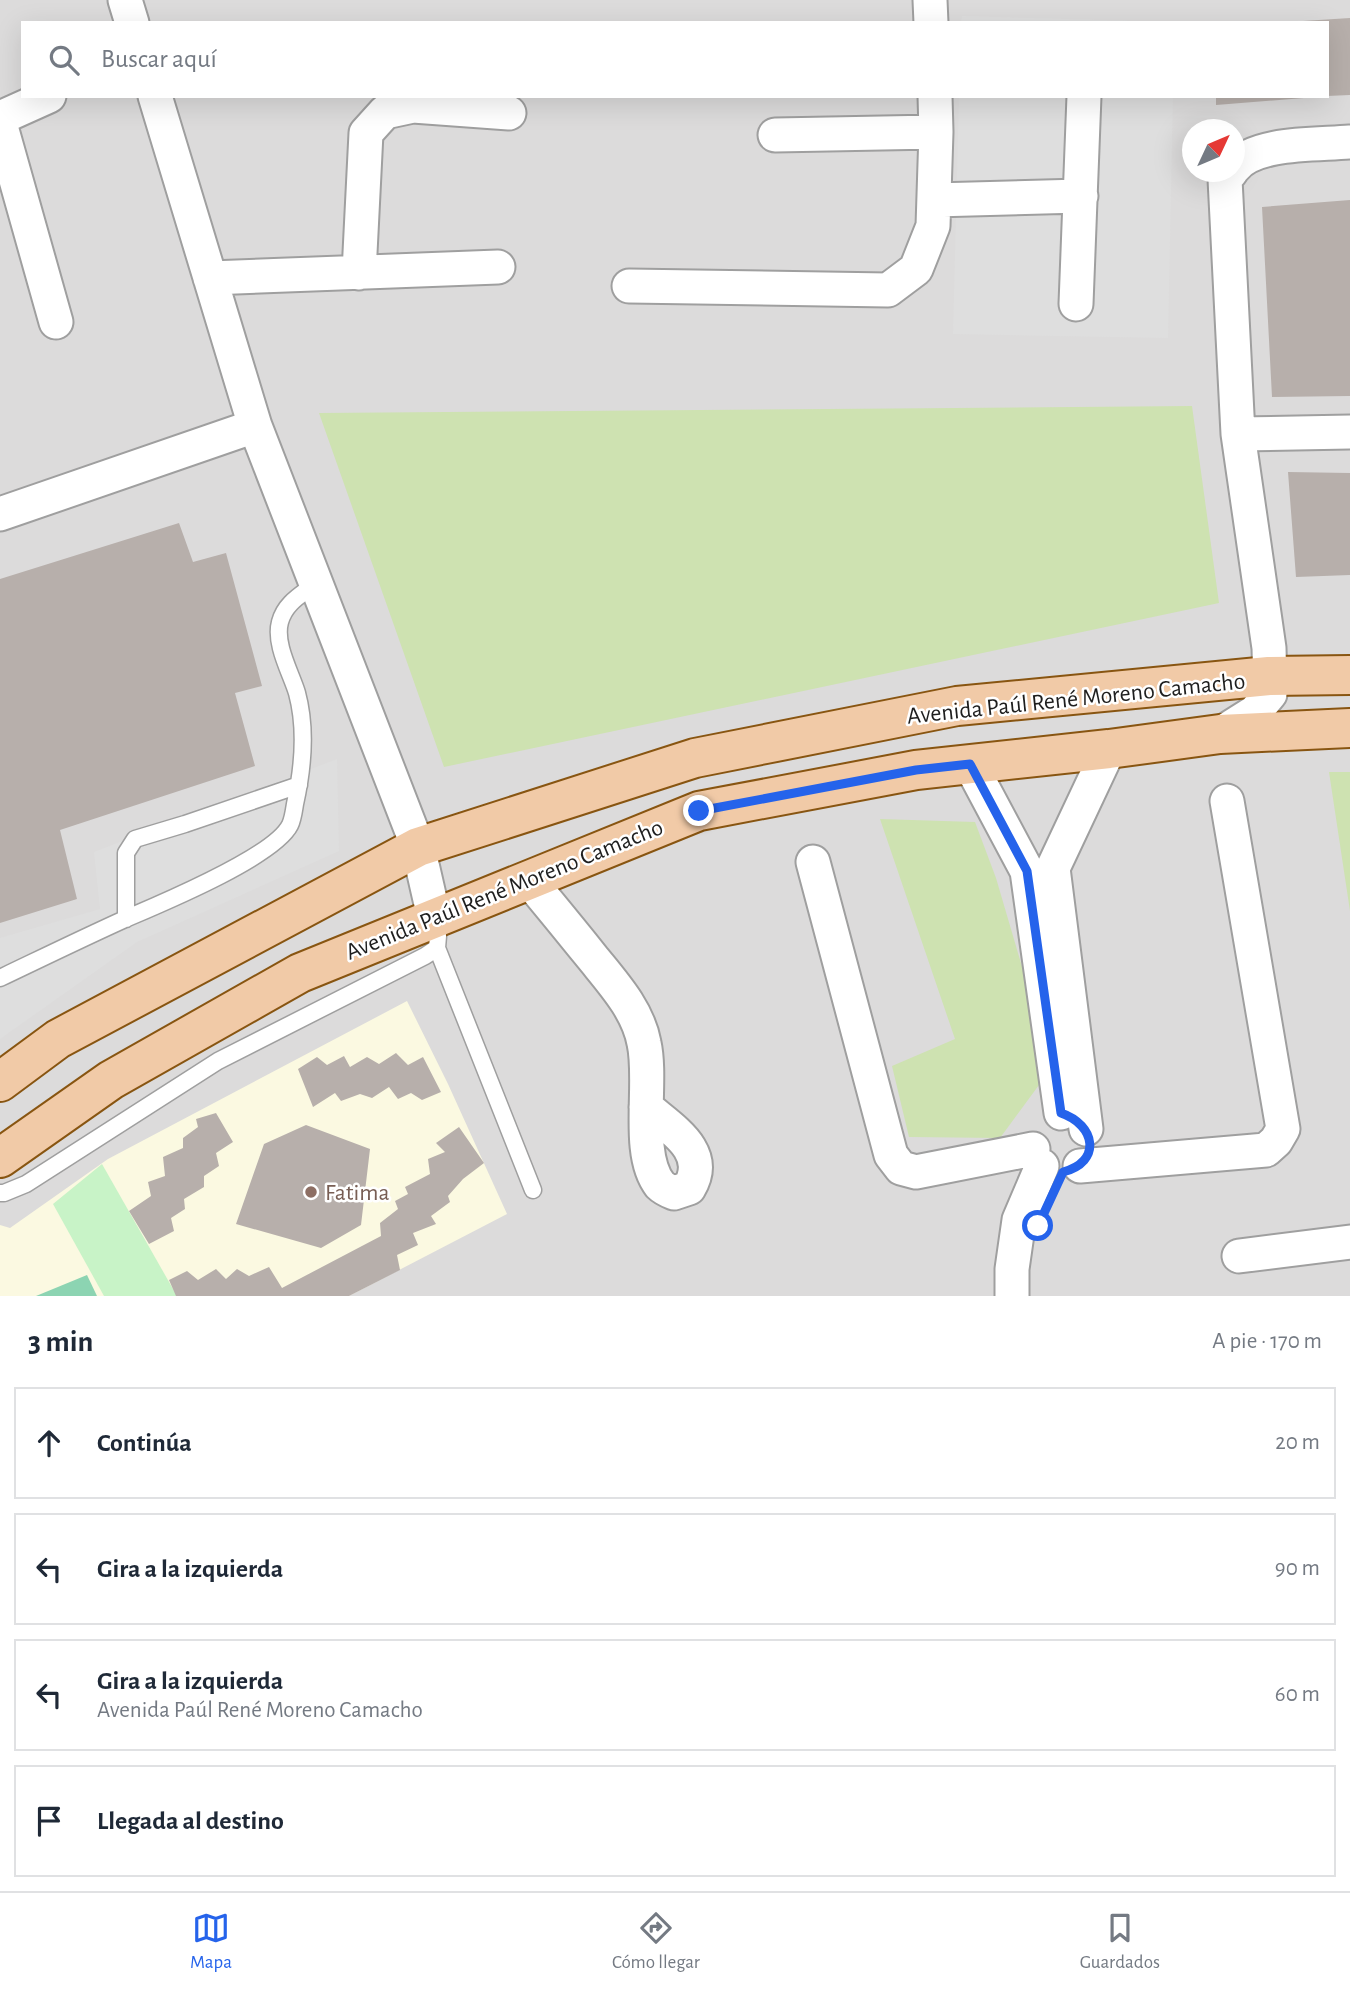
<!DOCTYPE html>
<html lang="es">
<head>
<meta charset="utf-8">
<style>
	:root { --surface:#fff; --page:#f6f6f7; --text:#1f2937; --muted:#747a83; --line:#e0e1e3; --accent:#2563eb }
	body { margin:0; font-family:"Alegreya Sans",sans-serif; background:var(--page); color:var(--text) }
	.compass { position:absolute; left:1182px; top:119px; width:63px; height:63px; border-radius:50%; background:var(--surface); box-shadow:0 7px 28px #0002; rotate:46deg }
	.stop { position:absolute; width:21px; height:21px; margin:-16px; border:5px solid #2563eb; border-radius:50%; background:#fff }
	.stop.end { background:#2563eb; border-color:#fff; box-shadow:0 2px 7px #0008 }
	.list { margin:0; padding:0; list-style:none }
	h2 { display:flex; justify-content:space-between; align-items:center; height:91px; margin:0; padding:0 28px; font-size:30px }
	h2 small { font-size:23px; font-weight:400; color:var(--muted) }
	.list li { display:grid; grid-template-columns:46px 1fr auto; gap:21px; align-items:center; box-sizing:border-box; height:112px; margin:0 14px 14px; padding:0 14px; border:2px solid var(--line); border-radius:0px }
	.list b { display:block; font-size:26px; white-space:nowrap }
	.list p { margin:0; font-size:23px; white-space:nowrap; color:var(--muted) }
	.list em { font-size:23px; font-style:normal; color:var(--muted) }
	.icon { flex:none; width:38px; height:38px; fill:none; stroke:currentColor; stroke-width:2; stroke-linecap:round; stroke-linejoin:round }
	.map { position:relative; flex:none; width:1350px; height:1296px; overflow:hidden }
	.search { position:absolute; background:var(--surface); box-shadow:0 7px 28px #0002; left:21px; right:21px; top:21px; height:77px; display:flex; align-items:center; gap:18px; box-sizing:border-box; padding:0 24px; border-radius:0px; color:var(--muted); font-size:26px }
	.sheet { height:595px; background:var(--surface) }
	nav { display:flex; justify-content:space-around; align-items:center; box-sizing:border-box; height:98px; border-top:2px solid var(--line); background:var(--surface); font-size:19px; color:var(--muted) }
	nav a { display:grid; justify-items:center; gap:4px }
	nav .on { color:var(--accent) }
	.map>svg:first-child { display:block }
</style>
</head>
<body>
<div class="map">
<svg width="1350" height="1296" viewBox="0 0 1350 1296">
	<rect width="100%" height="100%" fill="#eeeae5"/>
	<!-- residential -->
	<path fill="#dcdbdb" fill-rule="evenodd" d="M 0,0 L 1350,0 L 1350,1296 L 0,1296 ZM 23,23 L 1327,23 L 1327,96 L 23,96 ZM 1192,130 L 1234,130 L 1234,172 L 1192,172 Z"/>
	<!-- education -->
	<path fill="#fbf9e1" d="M 407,1001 L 448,1084 L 507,1214 L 349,1296 L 0,1296 L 0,1225 L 10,1228 L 108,1159 Z"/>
	<!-- grass -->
	<path fill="#cee2b1" d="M 1192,406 L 1219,603 L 444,767 L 319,413 Z
		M 1329,772 L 1350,772 L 1350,911 Z
		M 880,819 L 975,822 L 996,878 L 1028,987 L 1039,1085 L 1000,1138 L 909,1137 L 892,1066 L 955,1039 Z"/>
	<!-- park -->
	<path fill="#c8f3c7" d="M 102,1164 L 177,1296 L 104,1296 L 53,1204 Z"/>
	<!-- pitch -->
	<path fill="#8cd4b2" d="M 87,1275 L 97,1296 L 36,1296 Z"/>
	<!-- parking -->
	<path fill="#dedede" d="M 962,16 L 1174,22 L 1174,23 L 961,23 Z
		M 959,96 L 1173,96 L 1168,338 L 953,334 Z
		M 337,759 L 339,851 L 137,942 L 0,1039 L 0,938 L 100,909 L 94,852 Z"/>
	<!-- building -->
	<path fill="#b7afab" d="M 1350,18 L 1350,95 L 1327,96 L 1327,23 L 1303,23 L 1303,21 Z
		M 1216,96 L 1304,96 L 1304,98 L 1216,105 Z
		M 1350,200 L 1350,396 L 1272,397 L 1262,207 Z
		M 1288,472 L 1350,473 L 1350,575 L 1296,577 Z
		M 179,523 L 193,562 L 226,553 L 262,686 L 235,693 L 255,766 L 60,830 L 77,899 L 0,923 L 0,579 Z
		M 396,1053 L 408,1065 L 423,1057 L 441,1092 L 422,1100 L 411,1093 L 398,1099 L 389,1087 L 372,1098 L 360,1094 L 341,1101 L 335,1093 L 313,1107 L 298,1069 L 317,1057 L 327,1065 L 344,1056 L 350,1067 L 367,1057 L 379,1064 Z
		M 216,1113 L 233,1142 L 216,1153 L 219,1166 L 204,1176 L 204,1187 L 184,1199 L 185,1209 L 171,1218 L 174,1231 L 149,1244 L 129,1211 L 151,1196 L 148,1182 L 165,1176 L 163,1157 L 183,1148 L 183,1138 L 198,1127 L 196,1119 Z
		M 306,1125 L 370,1149 L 361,1225 L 321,1248 L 236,1224 L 264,1144 Z
		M 459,1127 L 484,1163 L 463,1179 L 448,1196 L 450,1202 L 431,1216 L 436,1224 L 413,1233 L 418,1245 L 397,1255 L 400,1270 L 349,1296 L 176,1296 L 169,1280 L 187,1271 L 198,1280 L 216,1269 L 226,1279 L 237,1269 L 249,1276 L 269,1267 L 282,1288 L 381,1236 L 380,1223 L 398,1209 L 395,1201 L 408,1194 L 405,1187 L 430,1174 L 428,1159 L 445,1152 L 436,1143 Z"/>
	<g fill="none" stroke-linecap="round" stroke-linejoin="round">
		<defs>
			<path id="service" d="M 126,919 L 126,853 L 135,839 L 185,824 L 299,785
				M 437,948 L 533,1190
				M 0,978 C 42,958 83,938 125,919 C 160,904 274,857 290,825 C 293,819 294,810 295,804 C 303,768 307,730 297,693 C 291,673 274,644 280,622 C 285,603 301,595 315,584
				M 0,1193 L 4,1193 L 26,1184 L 218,1061 L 425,956 L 437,948 L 438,936 L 434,918"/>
			<path id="minor" d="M 125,0 L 132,23
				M 930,0 L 931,23
				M 155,96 L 255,426 L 418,847 L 434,917
				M 0,118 L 49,96
				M 0,123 L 56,322
				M 775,135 L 936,132
				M 1234,168 C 1255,141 1319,145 1350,142
				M 934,200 L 1081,196
				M 359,273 L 366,133 L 385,112 L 413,106 L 509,113
				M 210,278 L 498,267
				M 629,286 L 888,290 L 916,269 L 933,226 L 936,132 L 935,96
				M 1076,304 L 1084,96
				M 1238,434 L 1350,432
				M 0,514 L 255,426
				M 1220,734 L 1255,712 L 1270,694 L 1270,686 L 1269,648 L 1238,434 L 1225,179 L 1231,172
				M 970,764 L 1027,871 L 1061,1113
				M 813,862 L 891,1155 L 901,1168 L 916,1172 L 1033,1149
				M 528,879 C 550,905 571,931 592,957 C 613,983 638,1010 644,1043 C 653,1083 635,1153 660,1185 C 664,1189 669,1191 674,1193 L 689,1188 C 711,1151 671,1129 646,1107
				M 1086,1129 L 1053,868 L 1109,749
				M 1080,1166 L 1266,1150 L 1276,1141 L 1283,1129 L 1227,801
				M 1239,1256 L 1350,1242
				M 1012,1296 L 1012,1269 L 1019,1220 L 1042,1166"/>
			<path id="primary" d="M 0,1082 L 58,1039 L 418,847 L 695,758 L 957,706 L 1269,676 L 1350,675
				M 0,1158 L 111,1080 L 300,973 L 699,811 L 916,770 L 1109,749 L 1220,734 L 1350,728"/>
		</defs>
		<!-- service casing -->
		<use href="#service" stroke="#9f9f9f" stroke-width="19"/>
		<!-- minor casing -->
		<use href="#minor" stroke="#9f9f9f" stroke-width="37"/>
		<!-- primary casing -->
		<use href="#primary" stroke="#851" stroke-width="42"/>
		<!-- service -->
		<use href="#service" stroke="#fff" stroke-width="16"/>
		<!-- minor -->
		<use href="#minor" stroke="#fff" stroke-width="33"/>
		<!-- primary -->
		<use href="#primary" stroke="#f1caa7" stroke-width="38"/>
	</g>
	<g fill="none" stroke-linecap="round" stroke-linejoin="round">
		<!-- route -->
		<path stroke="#2563eb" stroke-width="9" d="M 699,811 L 916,770 L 970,764 L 1027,871 L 1061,1113 C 1096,1125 1102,1162 1063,1172 L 1038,1226"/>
	</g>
	<!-- markers -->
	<circle fill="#8d6e63" stroke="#fff" stroke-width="2.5" cx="311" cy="1192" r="7"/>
	<g text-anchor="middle" stroke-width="5" stroke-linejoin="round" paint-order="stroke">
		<!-- street labels -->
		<g font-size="24" fill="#1e1e1e" stroke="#fff">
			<text transform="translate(1076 698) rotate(-6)" y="8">Avenida Paúl René Moreno Camacho</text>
			<text transform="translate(504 889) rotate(-22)" y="8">Avenida Paúl René Moreno Camacho</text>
		</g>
		<!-- education labels -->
		<g font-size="24" fill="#785e54" stroke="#fff" text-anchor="start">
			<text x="325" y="1200">Fatima</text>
		</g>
	</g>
</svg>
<svg class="compass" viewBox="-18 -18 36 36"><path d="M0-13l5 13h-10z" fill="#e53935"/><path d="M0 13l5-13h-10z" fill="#747a83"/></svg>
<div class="stop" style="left:1038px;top:1226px"></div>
<div class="stop end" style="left:699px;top:811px"></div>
<div class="search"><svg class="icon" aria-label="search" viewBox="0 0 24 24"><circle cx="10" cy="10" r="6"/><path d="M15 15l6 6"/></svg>Buscar aquí</div>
</div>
<section class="sheet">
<h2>3 min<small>A pie · 170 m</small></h2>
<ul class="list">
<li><svg class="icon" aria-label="ahead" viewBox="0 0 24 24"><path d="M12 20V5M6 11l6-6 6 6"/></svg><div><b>Continúa</b></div><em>20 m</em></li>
<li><svg class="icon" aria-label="left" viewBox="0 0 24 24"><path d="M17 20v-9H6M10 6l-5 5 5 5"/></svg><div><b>Gira a la izquierda</b></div><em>90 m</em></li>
<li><svg class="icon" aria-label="left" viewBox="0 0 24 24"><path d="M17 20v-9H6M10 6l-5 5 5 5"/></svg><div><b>Gira a la izquierda</b><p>Avenida Paúl René Moreno Camacho</p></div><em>60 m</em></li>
<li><svg class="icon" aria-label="arrive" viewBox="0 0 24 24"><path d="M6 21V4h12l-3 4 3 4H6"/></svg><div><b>Llegada al destino</b></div></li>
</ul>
</section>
<nav>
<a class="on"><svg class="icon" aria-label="map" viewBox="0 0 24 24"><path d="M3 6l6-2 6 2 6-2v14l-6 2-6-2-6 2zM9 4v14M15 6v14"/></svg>Mapa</a>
<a><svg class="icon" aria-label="directions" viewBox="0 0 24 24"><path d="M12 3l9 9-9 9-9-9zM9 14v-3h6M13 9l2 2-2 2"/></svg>Cómo llegar</a>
<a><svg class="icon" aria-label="saved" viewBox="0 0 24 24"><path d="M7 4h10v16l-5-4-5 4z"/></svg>Guardados</a>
</nav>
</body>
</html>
